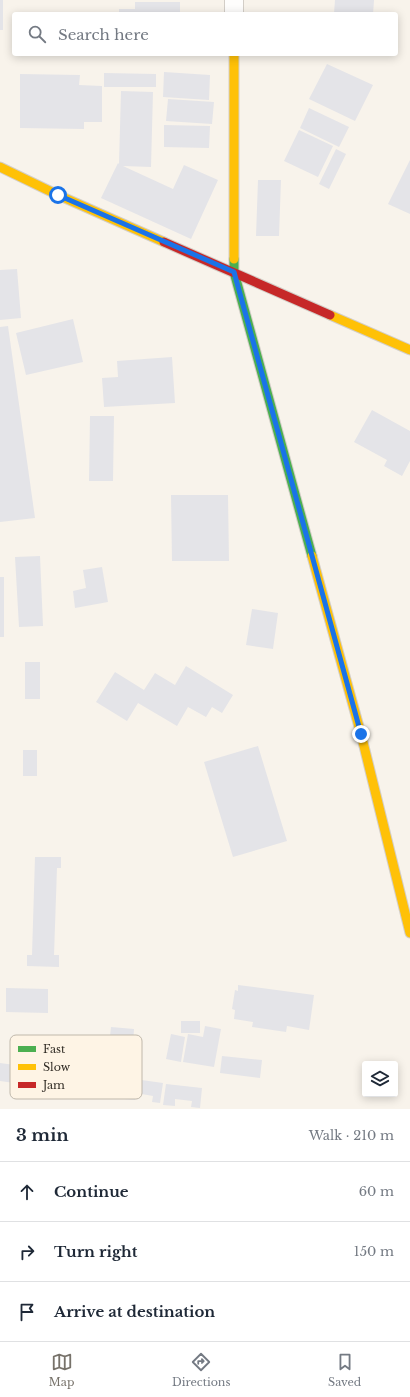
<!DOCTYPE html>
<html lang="en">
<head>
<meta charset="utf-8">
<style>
	:root { --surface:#fff; --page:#f2f2f3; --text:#1f2937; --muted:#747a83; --line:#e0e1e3; --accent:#77726a }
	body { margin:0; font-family:"Libre Baskerville",serif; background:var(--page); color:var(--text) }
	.controls { position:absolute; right:12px; bottom:12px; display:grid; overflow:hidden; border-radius:4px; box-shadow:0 2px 10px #0003 }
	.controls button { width:36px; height:36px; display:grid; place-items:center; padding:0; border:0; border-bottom:1px solid var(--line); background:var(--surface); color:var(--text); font:20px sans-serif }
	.stop { position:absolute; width:12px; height:12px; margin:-9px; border:3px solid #1a73e8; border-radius:50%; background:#fff }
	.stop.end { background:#1a73e8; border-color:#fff; box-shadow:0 1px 4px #0008 }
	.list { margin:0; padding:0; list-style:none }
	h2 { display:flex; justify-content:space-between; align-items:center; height:52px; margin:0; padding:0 16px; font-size:17px }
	h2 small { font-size:13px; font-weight:400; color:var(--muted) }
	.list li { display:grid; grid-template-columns:26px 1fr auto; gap:12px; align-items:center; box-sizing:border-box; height:60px; padding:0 16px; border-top:1px solid var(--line) }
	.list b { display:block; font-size:15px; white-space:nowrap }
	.list em { font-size:13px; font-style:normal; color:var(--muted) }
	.icon { flex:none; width:22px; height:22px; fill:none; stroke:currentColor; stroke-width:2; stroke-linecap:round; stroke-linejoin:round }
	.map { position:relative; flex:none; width:410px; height:1109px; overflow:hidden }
	.search { position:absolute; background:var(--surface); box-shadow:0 2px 10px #0003; left:12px; right:12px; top:12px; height:44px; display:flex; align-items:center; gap:10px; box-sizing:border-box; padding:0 14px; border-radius:4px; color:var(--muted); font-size:15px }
	.sheet { height:232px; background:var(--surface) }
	nav { display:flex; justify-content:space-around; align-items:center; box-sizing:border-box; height:56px; border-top:1px solid var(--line); background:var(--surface); font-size:11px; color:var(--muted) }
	nav a { display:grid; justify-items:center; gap:2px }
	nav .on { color:var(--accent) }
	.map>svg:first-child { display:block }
</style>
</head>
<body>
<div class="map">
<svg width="410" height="1109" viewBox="0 0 410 1109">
	<rect width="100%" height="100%" fill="#f8f3eb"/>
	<!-- building -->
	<path fill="#e4e4e8" d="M 0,0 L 3,0 L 3,30 L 0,30 Z
		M 335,0 L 374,0 L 373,14 L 334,14 Z
		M 135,2 L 180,2 L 180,14 L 119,14 L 119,9 L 135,9 Z
		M 327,64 L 373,85 L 355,121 L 309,99 Z
		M 164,72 L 210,75 L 209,100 L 163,97 Z
		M 104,73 L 156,74 L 156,87 L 104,87 Z
		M 20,74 L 80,75 L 79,85 L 102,86 L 102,122 L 84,122 L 84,129 L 20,128 Z
		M 121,91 L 153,92 L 151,167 L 123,166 L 173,189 L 184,165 L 218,180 L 191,239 L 101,198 L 118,163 L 119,164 Z
		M 168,99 L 214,102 L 212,124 L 166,121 Z
		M 309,108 L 349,127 L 339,147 L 300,128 Z
		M 164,125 L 210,126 L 209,148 L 164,147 Z
		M 299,130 L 333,146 L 318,177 L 284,161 Z
		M 336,149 L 346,154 L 329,189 L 319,184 Z
		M 410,160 L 410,214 L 388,204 Z
		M 258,180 L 281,180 L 279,236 L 256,236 Z
		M 17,269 L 21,318 L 0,320 L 0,270 Z
		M 73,319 L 83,362 L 26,375 L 16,333 Z
		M 8,326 L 35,518 L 0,522 L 0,327 Z
		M 172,357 L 175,403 L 104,407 L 102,378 L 118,377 L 117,361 Z
		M 372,410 L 410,431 L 410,461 L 402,476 L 384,466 L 387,460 L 354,442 Z
		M 90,416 L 114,416 L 113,481 L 89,481 Z
		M 171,495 L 228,495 L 229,561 L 172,561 Z
		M 40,556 L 43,626 L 19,627 L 15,557 Z
		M 102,567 L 108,602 L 75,608 L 73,591 L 86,588 L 83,570 Z
		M 0,577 L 4,577 L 4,637 L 0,637 Z
		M 252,609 L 278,613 L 273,649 L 246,645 Z
		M 25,662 L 40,662 L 40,699 L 25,699 Z
		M 186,666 L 233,695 L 222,713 L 212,707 L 206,717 L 188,707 L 177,726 L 138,703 L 127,721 L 96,702 L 115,672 L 144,690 L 155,673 L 175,685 Z
		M 258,746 L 287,841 L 233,857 L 204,762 Z
		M 23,750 L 37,750 L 37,776 L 23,776 Z
		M 35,857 L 61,857 L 61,868 L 57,868 L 54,955 L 59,955 L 59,967 L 27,966 L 27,955 L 32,955 Z
		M 238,985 L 314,995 L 309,1030 L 287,1026 L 286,1032 L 252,1027 L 253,1022 L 234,1019 L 235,1010 L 232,1009 L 235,990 L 238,991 Z
		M 6,988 L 48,989 L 48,1013 L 6,1012 Z
		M 181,1021 L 200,1021 L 200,1033 L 181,1033 Z
		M 205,1026 L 221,1029 L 214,1067 L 183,1062 L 188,1034 L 203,1037 Z
		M 111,1027 L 134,1029 L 132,1057 L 108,1055 Z
		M 171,1034 L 185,1037 L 181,1062 L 166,1059 Z
		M 222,1056 L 262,1060 L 260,1078 L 220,1073 Z
		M 0,1063 L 45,1069 L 43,1087 L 0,1081 Z
		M 127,1078 L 163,1083 L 160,1103 L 152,1102 L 153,1096 L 136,1093 L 135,1100 L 124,1099 Z
		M 166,1084 L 202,1088 L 200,1108 L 191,1107 L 192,1101 L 175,1099 L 175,1106 L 163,1105 Z"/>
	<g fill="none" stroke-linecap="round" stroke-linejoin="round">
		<defs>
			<path id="street" d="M 234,0 L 234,14"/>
			<path id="fast" d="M 234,259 L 234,272 L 312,556"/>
			<path id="slow" d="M 234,54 L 234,259
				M 0,167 L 58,195 L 164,242
				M 330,315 L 410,350
				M 312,556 L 361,734 L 410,933"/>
			<path id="jam" d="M 164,242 L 330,315"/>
		</defs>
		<!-- street casing -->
		<use href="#street" stroke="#d3cec7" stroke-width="20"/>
		<!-- fast casing -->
		<use href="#fast" stroke="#d3cec7" stroke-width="11"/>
		<!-- slow casing -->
		<use href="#slow" stroke="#d3cec7" stroke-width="11"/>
		<!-- jam casing -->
		<use href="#jam" stroke="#d3cec7" stroke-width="11"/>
		<!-- street -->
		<use href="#street" stroke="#fefdfc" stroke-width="18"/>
		<!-- fast -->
		<use href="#fast" stroke="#4caf50" stroke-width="9"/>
		<!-- slow -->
		<use href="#slow" stroke="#ffc107" stroke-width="9"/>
		<!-- jam -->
		<use href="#jam" stroke="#c62828" stroke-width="9"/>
	</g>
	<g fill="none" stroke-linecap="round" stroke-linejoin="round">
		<!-- route -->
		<path stroke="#1a73e8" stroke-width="5" d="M 58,195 L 234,272 L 361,734"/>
	</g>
	<!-- legend -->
	<rect x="10" y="1035" width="132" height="64" rx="6" fill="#fef4e5" stroke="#c0b8ab" stroke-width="1"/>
	<rect x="18" y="1046" width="18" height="6" fill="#4caf50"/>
	<rect x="18" y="1064" width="18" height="6" fill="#ffc107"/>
	<rect x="18" y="1082" width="18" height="6" fill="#c62828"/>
	<g font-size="11" fill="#312c25">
		<text x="43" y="1053">Fast</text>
		<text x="43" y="1071">Slow</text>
		<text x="43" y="1089">Jam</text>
	</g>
</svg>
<div class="controls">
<button><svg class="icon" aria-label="layers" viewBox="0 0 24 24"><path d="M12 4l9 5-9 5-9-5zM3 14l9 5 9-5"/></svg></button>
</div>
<div class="stop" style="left:58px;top:195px"></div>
<div class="stop end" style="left:361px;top:734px"></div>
<div class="search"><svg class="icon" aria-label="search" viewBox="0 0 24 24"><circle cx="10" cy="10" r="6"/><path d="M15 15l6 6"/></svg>Search here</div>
</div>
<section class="sheet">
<h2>3 min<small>Walk · 210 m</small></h2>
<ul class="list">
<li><svg class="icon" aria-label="ahead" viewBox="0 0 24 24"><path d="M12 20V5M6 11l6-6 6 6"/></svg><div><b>Continue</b></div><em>60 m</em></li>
<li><svg class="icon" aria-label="right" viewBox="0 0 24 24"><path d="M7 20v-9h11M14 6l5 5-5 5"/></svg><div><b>Turn right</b></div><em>150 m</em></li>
<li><svg class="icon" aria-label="arrive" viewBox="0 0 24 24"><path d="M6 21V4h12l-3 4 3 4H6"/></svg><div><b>Arrive at destination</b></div></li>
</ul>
</section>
<nav>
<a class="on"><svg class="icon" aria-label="map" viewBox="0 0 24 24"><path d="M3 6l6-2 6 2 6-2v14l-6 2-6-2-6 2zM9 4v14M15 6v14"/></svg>Map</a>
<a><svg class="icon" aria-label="directions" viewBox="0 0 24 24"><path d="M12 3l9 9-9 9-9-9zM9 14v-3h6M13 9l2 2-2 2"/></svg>Directions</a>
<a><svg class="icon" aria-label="saved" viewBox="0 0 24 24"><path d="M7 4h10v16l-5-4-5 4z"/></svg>Saved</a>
</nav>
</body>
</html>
